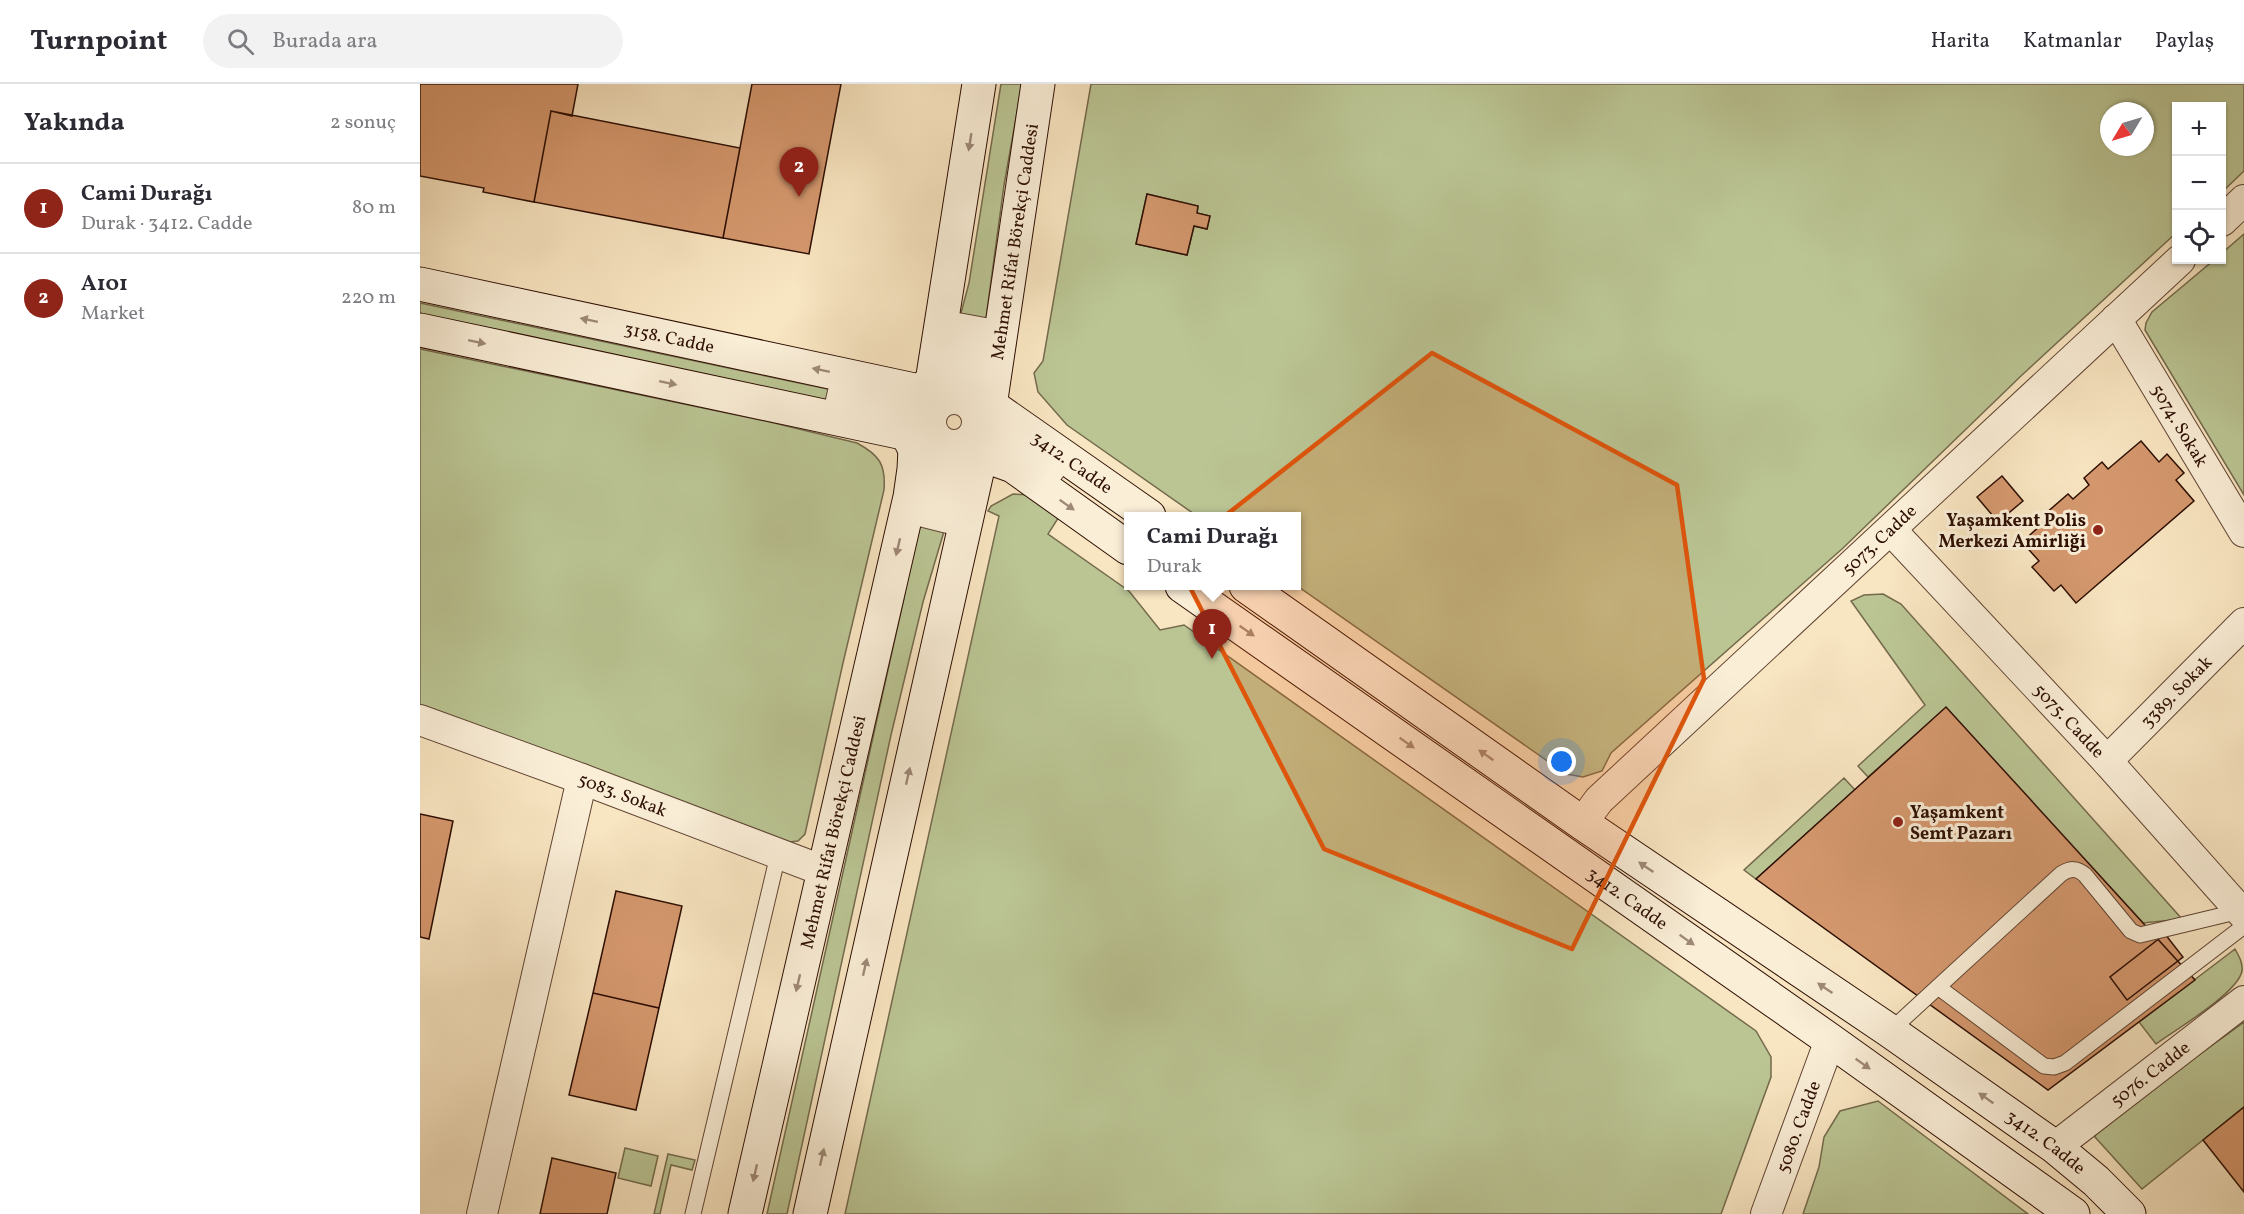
<!DOCTYPE html>
<html lang="tr">
<head>
<meta charset="utf-8">
<style>
	:root { --surface:#fff; --page:#f2f2f3; --text:#2b2b33; --muted:#7c7c81; --line:#e1e1e2; --accent:#8f2418 }
	body { margin:0; font-family:Vollkorn,serif; background:var(--page); color:var(--text) }
	.controls { position:absolute; right:18px; top:18px; display:grid; overflow:hidden; border-radius:0px; box-shadow:0 2px 4px #0004 }
	.controls button { width:54px; height:54px; display:grid; place-items:center; padding:0; border:0; border-bottom:2px solid var(--line); background:var(--surface); color:var(--text); font:30px sans-serif }
	.compass { position:absolute; left:1680px; top:18px; width:54px; height:54px; border-radius:50%; background:var(--surface); box-shadow:0 2px 4px #0004; rotate:232deg }
	.you { position:absolute; left:1142px; top:678px; width:21px; height:21px; margin:-15px; border:4px solid #fff; border-radius:50%; background:#1a73e8; box-shadow:0 0 0 9px #1a73e833 }
	.badge { display:grid; place-items:center; width:39px; height:39px; border-radius:50%; background:var(--accent); color:#fff; font-size:20px; font-weight:700 }
	.pin { position:absolute; translate:-50% -50px; filter:drop-shadow(0 2px 3px #0008) }
	.pin::after { content:''; position:absolute; top:32px; width:21px; height:18px; background:inherit; clip-path:polygon(0 0,100% 0,50% 100%) }
	.popup { position:absolute; left:704px; top:428px; width:177px; height:78px; box-sizing:border-box; display:grid; place-content:center; border-radius:0px; background:var(--surface); filter:drop-shadow(0 2px 4px #0005); font-size:20px; white-space:nowrap; color:var(--muted) }
	.popup b { font-size:22px; color:var(--text) }
	.popup::after { content:''; position:absolute; left:50%; top:100%; margin-left:-12px; border:12px solid transparent; border-top-color:var(--surface) }
	.list { margin:0; padding:0; list-style:none }
	h2 { display:flex; justify-content:space-between; align-items:center; height:78px; margin:0; padding:0 24px; font-size:26px }
	h2 small { font-size:20px; font-weight:400; color:var(--muted) }
	.list li { display:grid; grid-template-columns:39px 1fr auto; gap:18px; align-items:center; box-sizing:border-box; height:90px; padding:0 24px; border-top:2px solid var(--line) }
	.list b { display:block; font-size:22px; white-space:nowrap }
	.list p { margin:0; font-size:20px; white-space:nowrap; color:var(--muted) }
	.list em { font-size:20px; font-style:normal; color:var(--muted) }
	.icon { flex:none; width:33px; height:33px; fill:none; stroke:currentColor; stroke-width:2; stroke-linecap:round; stroke-linejoin:round }
	.map { position:relative; flex:none; width:1824px; height:1130px; overflow:hidden }
	header { display:flex; align-items:center; gap:36px; box-sizing:border-box; height:84px; padding:0 30px; background:var(--surface); border-bottom:2px solid var(--line) }
	header strong { font-size:28px }
	nav { display:flex; gap:33px; margin-inline-start:auto; font-size:21px }
	.search { width:420px; height:54px; background:var(--page); display:flex; align-items:center; gap:15px; box-sizing:border-box; padding:0 21px; border-radius:33px; color:var(--muted); font-size:22px }
	main { display:flex }
	aside { flex:1; background:var(--surface) }
	.map>svg:first-child { display:block }
</style>
</head>
<body>
<header>
<strong>Turnpoint</strong>
<div class="search"><svg class="icon" aria-label="search" viewBox="0 0 24 24"><circle cx="10" cy="10" r="6"/><path d="M15 15l6 6"/></svg>Burada ara</div>
<nav><a>Harita</a><a>Katmanlar</a><a>Paylaş</a></nav>
</header>
<main>
<aside>
<h2>Yakında<small>2 sonuç</small></h2>
<ul class="list">
<li><span class="badge">1</span><div><b>Cami Durağı</b><p>Durak · 3412. Cadde</p></div><em>80 m</em></li>
<li><span class="badge">2</span><div><b>A101</b><p>Market</p></div><em>220 m</em></li>
</ul>
</aside>
<div class="map">
<svg width="1824" height="1130" viewBox="0 0 1824 1130">
	<rect width="100%" height="100%" fill="#f8e5c1"/>
	<filter id="stains"><feTurbulence type="fractalNoise" baseFrequency=".00333" numOctaves="4"/><feColorMatrix values="0 0 0 0 .2 0 0 0 0 .09 0 0 0 0 .02 0 0 0 .5 -.17"/></filter>
	<radialGradient id="worn" r=".72"><stop offset=".6" stop-color="#630" stop-opacity="0"/><stop offset="1" stop-color="#630" stop-opacity=".3"/></radialGradient>
	<!-- green -->
	<path fill="#bbc594" stroke="#746a4c" stroke-width="1.5" fill-rule="evenodd" d="M 581,0 L 602,0 L 584,101 L 564,249 L 537,244 L 549,199 Z
		M 671,0 L 1824,0 L 1824,87 L 1802,108 L 1802,22 L 1756,22 L 1756,149 L 1602,291 L 1422,465 L 1191,669 L 1182,687 L 1163,693 L 1146,690 L 876,501 L 876,432 L 777,432 L 647,341 L 618,308 L 614,289 L 623,277 ZM 1689,27 L 1725,27 L 1725,63 L 1689,63 ZM 727,110 L 778,122 L 777,129 L 790,132 L 787,145 L 774,142 L 767,171 L 716,160 Z
		M 1824,150 L 1824,411 L 1725,246 L 1726,239 L 1732,228 L 1794,176 L 1802,176 L 1802,169 Z
		M 0,219 L 422,308 L 420,321 L 0,231 Z
		M 0,265 L 350,338 L 437,359 C 459,371 466,380 464,406 L 423,579 L 385,750 L 378,757 L 369,758 L 0,623 Z
		M 593,410 L 611,411 L 642,428 L 628,450 L 709,507 L 740,546 L 764,541 L 1336,947 L 1351,973 L 1351,993 L 1301,1130 L 425,1130 L 579,432 L 568,427 L 571,422 Z
		M 500,427 L 528,434 L 503,518 L 471,651 L 367,1130 L 347,1130 L 484,514 Z
		M 1463,510 L 1481,520 L 1762,835 L 1723,839 L 1526,624 L 1448,693 L 1438,682 L 1505,621 L 1431,517 L 1444,511 Z
		M 1424,694 L 1435,706 L 1336,795 L 1324,786 Z
		M 1815,865 C 1819,872 1823,879 1822,887 C 1818,909 1755,946 1736,960 L 1719,938 Z
		M 1824,938 L 1824,1023 L 1722,1105 L 1675,1053 L 1678,1044 Z
		M 1458,1017 L 1608,1130 L 1383,1130 L 1399,1083 L 1404,1053 L 1420,1027 Z
		M 205,1064 L 238,1072 L 231,1102 L 198,1094 Z
		M 248,1070 L 275,1076 L 272,1086 L 251,1081 L 240,1130 L 234,1130 Z"/>
	<!-- building -->
	<path fill="#d5986e" stroke="#2d0e03" stroke-width="1.5" d="M 0,0 L 158,0 L 152,32 L 131,27 L 114,118 L 63,108 L 64,104 L 0,92 Z
		M 332,0 L 421,0 L 389,170 L 303,154 Z
		M 131,27 L 320,64 L 303,154 L 114,118 Z
		M 727,110 L 778,122 L 777,129 L 790,132 L 787,145 L 774,142 L 767,171 L 716,160 Z
		M 1721,357 L 1739,378 L 1747,370 L 1764,389 L 1756,396 L 1774,417 L 1656,519 L 1641,501 L 1634,507 L 1612,483 L 1619,477 L 1602,458 L 1629,434 L 1625,430 L 1648,410 L 1653,415 L 1669,401 L 1664,394 L 1682,378 L 1688,385 Z
		M 1582,392 L 1603,417 L 1578,438 L 1557,413 Z
		M 1526,623 L 1775,896 L 1628,1006 L 1336,795 Z
		M 0,730 L 33,737 L 9,855 L 0,853 Z
		M 196,807 L 262,822 L 239,924 L 173,909 Z
		M 1745,850 L 1763,873 L 1707,916 L 1690,893 Z
		M 173,909 L 239,924 L 216,1026 L 149,1011 Z
		M 1824,1023 L 1824,1108 L 1783,1056 Z
		M 132,1074 L 196,1089 L 187,1130 L 120,1130 Z"/>
	<g fill="none" stroke-linecap="round" stroke-linejoin="round">
		<defs>
			<path id="lane" d="M 1518,903 L 1624,982 L 1634,983 L 1645,979 L 1824,842
				M 1470,947 L 1641,790 C 1651,784 1657,784 1665,791 L 1711,847 L 1720,851 L 1820,827
				M 273,1130 L 358,771"/>
			<g id="street">
				<path d="M 1802,137 L 1824,116"/>
				<path id="s1" d="M 1696,235 L 1824,448"/>
				<path d="M 537,244 L 564,249 L 560,281 L 529,272 Z"/>
				<path d="M 423,308 L 475,320 L 472,332 L 420,321 Z"/>
				<circle cx="534" cy="338" r="23"/>
				<path d="M 603,363 L 632,382 L 625,391 L 600,373 L 597,368 Z"/>
				<path d="M 504,401 L 536,409 L 528,434 L 500,427 Z"/>
				<path id="s2" d="M 1471,446 L 1687,677 L 1824,831"/>
				<path id="s3" d="M 0,636 L 162,695 L 404,787"/>
				<path id="s4" d="M 1687,677 L 1824,539"/>
				<path id="s5" d="M 1162,739 L 1179,716 L 1760,176"/>
				<path id="s6" d="M 1635,1063 L 1824,917"/>
				<path d="M 62,1130 L 162,695"/>
				<path id="s7" d="M 1346,1130 L 1410,956"/>
			</g>
			<g id="secondary">
				<path id="s8" d="M 0,200 L 499,307"/>
				<path d="M 0,246 L 488,350"/>
				<circle cx="532" cy="339" r="45"/>
				<path d="M 512,298 L 559,0"/>
				<path id="s9" d="M 571,315 L 618,0"/>
				<path id="s10" d="M 576,325 L 729,432"/>
				<path d="M 560,375 L 576,376 L 593,382 L 708,464"/>
				<path id="s11" d="M 762,502 L 1410,956 L 1653,1130"/>
				<path id="s12" d="M 826,502 L 1162,739 L 1470,947 L 1635,1063 L 1676,1097 L 1709,1130"/>
				<path id="s13" d="M 325,1130 L 490,413 L 494,385 L 495,365"/>
				<path d="M 390,1130 L 560,375"/>
			</g>
		</defs>
		<!-- lane casing -->
		<use href="#lane" stroke="#604432" stroke-width="17"/>
		<!-- street casing -->
		<use href="#street" stroke="#604432" stroke-width="32"/>
		<!-- secondary casing -->
		<use href="#secondary" stroke="#2d0e03" stroke-width="35"/>
		<!-- lane -->
		<use href="#lane" stroke="#faeed7" stroke-width="15"/>
		<!-- street -->
		<use href="#street" stroke="#faeed7" stroke-width="30"/>
		<!-- secondary -->
		<use href="#secondary" stroke="#faeed7" stroke-width="33"/>
	</g>
	<!-- one-way arrows -->
	<defs><path id="oneway-solid" d="M-6-.8H1V-3.2L6.5 0L1 3.2V.8H-6Z" transform="scale(1.5)"/></defs>
	<g fill="#9e8978">
		<use href="#oneway-solid" transform="translate(550 58) rotate(99)"/>
		<use href="#oneway-solid" transform="translate(169 236) rotate(-168)"/>
		<use href="#oneway-solid" transform="translate(57 258) rotate(12)"/>
		<use href="#oneway-solid" transform="translate(401 286) rotate(-168)"/>
		<use href="#oneway-solid" transform="translate(248 299) rotate(12)"/>
		<use href="#oneway-solid" transform="translate(647 421) rotate(35)"/>
		<use href="#oneway-solid" transform="translate(478 463) rotate(103)"/>
		<use href="#oneway-solid" transform="translate(827 547) rotate(35)"/>
		<use href="#oneway-solid" transform="translate(987 659) rotate(35)"/>
		<use href="#oneway-solid" transform="translate(1066 671) rotate(-145)"/>
		<use href="#oneway-solid" transform="translate(488 692) rotate(-77)"/>
		<use href="#oneway-solid" transform="translate(1226 783) rotate(-146)"/>
		<use href="#oneway-solid" transform="translate(1267 856) rotate(35)"/>
		<use href="#oneway-solid" transform="translate(445 883) rotate(-77)"/>
		<use href="#oneway-solid" transform="translate(378 899) rotate(103)"/>
		<use href="#oneway-solid" transform="translate(1405 904) rotate(-146)"/>
		<use href="#oneway-solid" transform="translate(1443 980) rotate(35)"/>
		<use href="#oneway-solid" transform="translate(1566 1014) rotate(-145)"/>
		<use href="#oneway-solid" transform="translate(402 1073) rotate(-77)"/>
		<use href="#oneway-solid" transform="translate(335 1089) rotate(103)"/>
	</g>
	<!-- marked area -->
	<path fill="#df550c" fill-opacity="0.2" stroke="#df550c" stroke-width="4.5" stroke-linejoin="round" d="M 1012,269 L 1257,401 L 1284,595 L 1152,865 L 904,765 L 754,472 Z"/>
	<!-- markers -->
	<g fill="#8f2418" stroke="#faeed7" stroke-width="2">
		<circle cx="1678" cy="446" r="6"/>
		<circle cx="1478" cy="738" r="6"/>
	</g>
	<g text-anchor="middle" stroke-width="6" stroke-linejoin="round" paint-order="stroke">
		<!-- street labels -->
		<g font-size="18" fill="#2d0e03" stroke="#faeed7">
			<text dy="6" stroke="none"><textPath href="#s9" startOffset="159">Mehmet Rifat Börekçi Caddesi</textPath></text>
			<text dy="6" stroke="none"><textPath href="#s8" startOffset="255">3158. Cadde</textPath></text>
			<text dy="6" stroke="none"><textPath href="#s1" startOffset="124">5074. Sokak</textPath></text>
			<text dy="6" stroke="none"><textPath href="#s10" startOffset="93">3412. Cadde</textPath></text>
			<text dy="6" stroke="none"><textPath href="#s5" startOffset="411">5073. Cadde</textPath></text>
			<text dy="6" stroke="none"><textPath href="#s4" startOffset="98">3389. Sokak</textPath></text>
			<text dy="6" stroke="none"><textPath href="#s2" startOffset="261">5075. Cadde</textPath></text>
			<text dy="6" stroke="none"><textPath href="#s3" startOffset="216">5083. Sokak</textPath></text>
			<text dy="6" stroke="none"><textPath href="#s13" startOffset="392">Mehmet Rifat Börekçi Caddesi</textPath></text>
			<text dy="6" stroke="none"><textPath href="#s11" startOffset="544">3412. Cadde</textPath></text>
			<text dy="6" stroke="none"><textPath href="#s6" startOffset="120">5076. Cadde</textPath></text>
			<text dy="6" stroke="none"><textPath href="#s7" startOffset="93">5080. Cadde</textPath></text>
			<text dy="6" stroke="none"><textPath href="#s12" startOffset="974">3412. Cadde</textPath></text>
		</g>
		<!-- poi labels -->
		<g font-size="18" font-weight="bold" fill="#2d0e03" stroke="#faeed7" text-anchor="end">
			<text x="1666" y="442">Yaşamkent Polis<tspan x="1666" dy="21">Merkezi Amirliği</tspan></text>
			<text x="1490" y="734" text-anchor="start">Yaşamkent<tspan x="1490" dy="21">Semt Pazarı</tspan></text>
		</g>
	</g>
	<rect width="100%" height="100%" filter="url(#stains)"/>
	<rect width="100%" height="100%" fill="url(#worn)"/>
</svg>
<div class="controls">
<button>+</button>
<button>−</button>
<button><svg class="icon" aria-label="locate" viewBox="0 0 24 24"><circle cx="12" cy="12" r="6"/><path d="M12 2v4M12 18v4M2 12h4M18 12h4"/></svg></button>
</div>
<svg class="compass" viewBox="-18 -18 36 36"><path d="M0-13l5 13h-10z" fill="#e53935"/><path d="M0 13l5-13h-10z" fill="#7c7c81"/></svg>
<div class="you"></div>
<div class="pin badge" style="left:792px;top:575px">1</div>
<div class="popup"><b>Cami Durağı</b>Durak</div>
<div class="pin badge" style="left:379px;top:113px">2</div>
</div>
</main>
</body>
</html>
